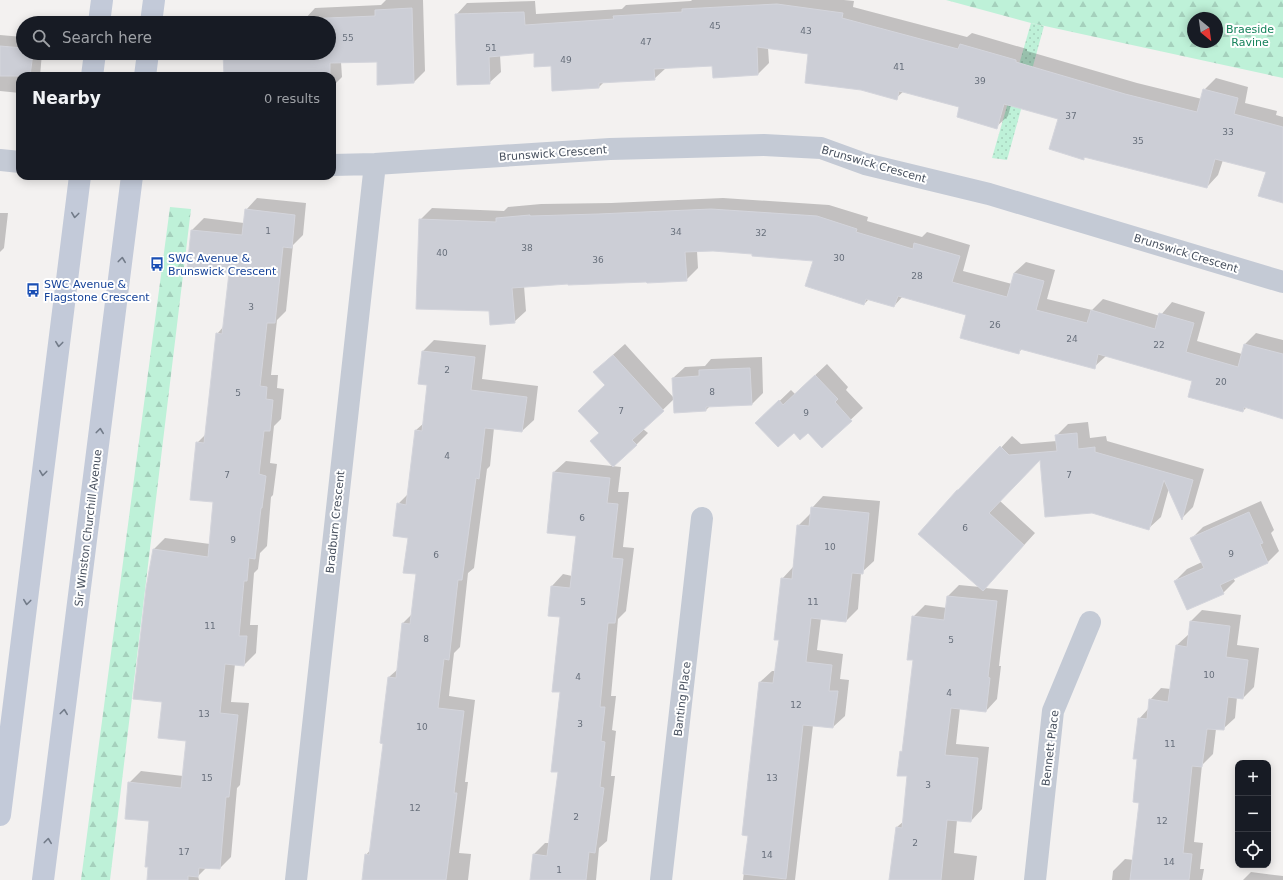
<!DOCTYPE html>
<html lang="en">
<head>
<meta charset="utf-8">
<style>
	:root { --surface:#171b24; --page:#242831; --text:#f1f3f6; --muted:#9ea1a6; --line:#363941 }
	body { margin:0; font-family:"DejaVu Sans",sans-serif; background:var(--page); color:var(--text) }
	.controls { position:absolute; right:12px; bottom:12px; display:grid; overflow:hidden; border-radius:8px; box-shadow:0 2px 10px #0003 }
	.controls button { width:36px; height:36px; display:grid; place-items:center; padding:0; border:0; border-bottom:1px solid var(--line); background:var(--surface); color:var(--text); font:20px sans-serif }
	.compass { position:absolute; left:1187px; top:12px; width:36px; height:36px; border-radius:50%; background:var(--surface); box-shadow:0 2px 10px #0003; rotate:151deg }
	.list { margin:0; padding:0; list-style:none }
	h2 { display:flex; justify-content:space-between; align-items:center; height:52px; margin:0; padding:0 16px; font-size:17px }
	h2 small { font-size:13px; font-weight:400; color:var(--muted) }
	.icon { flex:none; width:22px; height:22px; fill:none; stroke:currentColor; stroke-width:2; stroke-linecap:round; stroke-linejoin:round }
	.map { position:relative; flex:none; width:1283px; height:880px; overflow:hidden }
	.search { position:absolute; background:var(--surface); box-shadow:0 2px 10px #0003; left:16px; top:16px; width:320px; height:44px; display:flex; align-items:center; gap:10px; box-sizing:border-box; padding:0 14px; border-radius:22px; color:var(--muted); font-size:15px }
	.panel { position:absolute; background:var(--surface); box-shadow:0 2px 10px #0003; left:16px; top:72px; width:320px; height:108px; border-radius:12px }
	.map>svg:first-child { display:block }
</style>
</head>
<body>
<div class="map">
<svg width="1283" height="880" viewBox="0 0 1283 880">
	<defs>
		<pattern id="grass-dots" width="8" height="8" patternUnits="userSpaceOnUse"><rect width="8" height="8" fill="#bef1d8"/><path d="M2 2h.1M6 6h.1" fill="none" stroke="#a5d0bc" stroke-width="1.8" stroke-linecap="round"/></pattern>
		<pattern id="forest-firs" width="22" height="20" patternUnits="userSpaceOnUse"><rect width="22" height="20" fill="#bef1d8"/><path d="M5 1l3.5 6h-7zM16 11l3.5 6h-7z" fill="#a5d0bc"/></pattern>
	</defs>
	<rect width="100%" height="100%" fill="#f3f1f0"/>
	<!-- grass -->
	<path fill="url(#grass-dots)" d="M 1031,23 L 1044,26 L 1007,160 L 992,158 Z"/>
	<!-- forest -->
	<path fill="url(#forest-firs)" fill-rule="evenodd" d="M 946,0 L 1283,0 L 1283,78 L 1031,23 ZM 1193,18 L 1217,18 L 1217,42 L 1193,42 Z
		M 170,207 L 191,209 L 110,880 L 81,880 Z"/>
	<!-- shadow -->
	<path fill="#0003" d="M 386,0 L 423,0 L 425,71 L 414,82 L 378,61 L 341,62 L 342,77 L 332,87 L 332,76 L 225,76 L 224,53 L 329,53 L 329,23 L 304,23 L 304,20 L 315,8 L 381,5 Z
		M 692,0 L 844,0 L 854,1 L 853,7 L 967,37 L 972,33 L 1027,49 L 1027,51 L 1137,83 L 1202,99 L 1204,90 L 1216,78 L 1248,87 L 1245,103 L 1277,111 L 1276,115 L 1283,117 L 1283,202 L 1267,172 L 1223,160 L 1218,175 L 1207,187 L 1086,156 L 1083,159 L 1059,119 L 1011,105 L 1008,116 L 996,127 L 961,107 L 904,91 L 896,98 L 809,53 L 768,48 L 769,63 L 758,74 L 713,65 L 666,68 L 654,79 L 604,82 L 599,87 L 552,65 L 535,52 L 500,55 L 501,72 L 489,83 L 456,15 L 467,3 L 535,1 L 536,14 L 622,9 L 626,5 L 691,1 Z
		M 0,35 L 23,37 L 23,53 L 42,53 L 40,76 L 20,76 L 20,93 L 0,91 Z
		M 257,198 L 306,203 L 303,235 L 293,245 L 286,311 L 277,320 L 271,375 L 278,375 L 277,388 L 284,389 L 281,419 L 274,426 L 270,463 L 277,464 L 273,495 L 271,497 L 267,546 L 260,553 L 258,569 L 254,573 L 250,625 L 258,625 L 256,653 L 244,665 L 235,664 L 231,702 L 249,703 L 240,785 L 237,788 L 231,857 L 220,868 L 207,867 L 198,876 L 199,880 L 148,880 L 150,820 L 129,783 L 141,771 L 183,776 L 188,740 L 163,702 L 154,549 L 165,538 L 210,544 L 214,501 L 197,443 L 206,434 L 217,334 L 224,326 L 230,272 L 188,268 L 192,230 L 204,218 L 244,223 L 246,210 Z
		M 723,198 L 829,205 L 868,217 L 867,221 L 922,237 L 927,232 L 970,245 L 963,271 L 1012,284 L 1014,273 L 1026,262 L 1055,270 L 1047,299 L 1092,310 L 1103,299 L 1160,316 L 1172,302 L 1205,312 L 1197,341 L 1242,354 L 1245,344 L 1256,333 L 1283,340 L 1283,417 L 1247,407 L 1243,411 L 1193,380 L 1106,356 L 1094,367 L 1022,349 L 1018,353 L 967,314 L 903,296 L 894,306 L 869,299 L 864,304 L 814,260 L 753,253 L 713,250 L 697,251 L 698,268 L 686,280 L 569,283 L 524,286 L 526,311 L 514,322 L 490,310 L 420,220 L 432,208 L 504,211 L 508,207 L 541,204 L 611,203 Z
		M 0,213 L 8,213 L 4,248 L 0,252 Z
		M 434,340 L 486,345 L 482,379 L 538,386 L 534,420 L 522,431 L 494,428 L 490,466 L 487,469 L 474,568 L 468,573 L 460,647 L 454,653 L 449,696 L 475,700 L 465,782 L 468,782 L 459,853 L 471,854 L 468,880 L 363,880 L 366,855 L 371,849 L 385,743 L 389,677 L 398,669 L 403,623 L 412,614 L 417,573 L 409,537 L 398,504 L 409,493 L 416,430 L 424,423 L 428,385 L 419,383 L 423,351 Z
		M 625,344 L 674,398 L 673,378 L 685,367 L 705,366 L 711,359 L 762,357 L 763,393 L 752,404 L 710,406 L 706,410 L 674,399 L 643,429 L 648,433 L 636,445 L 600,433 L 606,385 L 606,361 Z
		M 827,364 L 848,387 L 846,390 L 863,408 L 822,447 L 808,432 L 794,432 L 768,412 L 791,390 L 795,394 Z
		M 1088,422 L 1090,438 L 1106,436 L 1107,441 L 1204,469 L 1193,507 L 1182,518 L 1169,488 L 1161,517 L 1149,528 L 1041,458 L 1000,501 L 1035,533 L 985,588 L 1008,590 L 999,666 L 1001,666 L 997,699 L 986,711 L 960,708 L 956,744 L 989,747 L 982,809 L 971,821 L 957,820 L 954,853 L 977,856 L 974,880 L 890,880 L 897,827 L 904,821 L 908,775 L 901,752 L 904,749 L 914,659 L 913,617 L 925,605 L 947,608 L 948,596 L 959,585 L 980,587 L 920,534 L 1012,436 L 1021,444 L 1057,441 L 1056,436 L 1068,424 Z
		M 566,461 L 621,467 L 618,492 L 629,492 L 623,547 L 634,548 L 626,611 L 618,619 L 611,696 L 616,696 L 612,730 L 616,731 L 611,776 L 615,776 L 607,841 L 599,848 L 596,880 L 531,880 L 534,854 L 545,843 L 549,843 L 559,771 L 561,616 L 549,615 L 552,586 L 563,574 L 572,576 L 577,535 L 554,472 Z
		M 823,496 L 880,501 L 874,561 L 861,573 L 858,609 L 846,621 L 821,618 L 817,650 L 843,654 L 840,679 L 849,680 L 845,716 L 833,727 L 813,725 L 795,880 L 743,880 L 749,835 L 760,682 L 772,671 L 776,671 L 780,639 L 782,579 L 793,567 L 798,526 L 810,514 L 811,514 L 812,508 Z
		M 1261,501 L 1274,530 L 1271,533 L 1279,551 L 1268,562 L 1233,578 L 1235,581 L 1223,593 L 1175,581 L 1187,569 L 1202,562 L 1192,538 L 1203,527 Z
		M 1202,610 L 1241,615 L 1237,645 L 1259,648 L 1254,687 L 1243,698 L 1237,697 L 1235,718 L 1223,729 L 1216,729 L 1213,754 L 1202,765 L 1194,842 L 1203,843 L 1200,869 L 1204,869 L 1202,880 L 1112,880 L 1113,871 L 1125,859 L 1134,860 L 1140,802 L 1139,719 L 1149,708 L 1150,700 L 1161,688 L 1171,689 L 1177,645 L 1189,634 L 1191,621 Z
		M 1251,872 L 1283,876 L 1283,880 L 1243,880 Z"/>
	<!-- building -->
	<path fill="#ccced6" stroke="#d4d5dc" d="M 777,4 L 843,13 L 842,18 L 958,49 L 960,44 L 1016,60 L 1016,62 L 1125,94 L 1197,112 L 1203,89 L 1238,98 L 1234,114 L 1283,127 L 1283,203 L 1258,196 L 1266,172 L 1215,159 L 1207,188 L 1084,157 L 1084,160 L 1049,149 L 1058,119 L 1004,104 L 997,129 L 957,117 L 959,107 L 899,91 L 897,100 L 861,90 L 805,83 L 808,54 L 757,47 L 758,75 L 713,78 L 712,66 L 654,69 L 655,80 L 599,83 L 599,88 L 552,91 L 551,66 L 534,67 L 534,53 L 489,57 L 490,84 L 457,85 L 455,14 L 524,12 L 525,25 L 614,19 L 613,16 L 682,12 L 682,9 Z
		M 412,8 L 414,83 L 377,85 L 377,62 L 330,63 L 330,76 L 224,76 L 223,53 L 329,53 L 329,23 L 303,23 L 303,19 L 375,16 L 375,10 Z
		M 0,46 L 23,48 L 23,53 L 33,53 L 30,76 L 0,76 Z
		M 245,209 L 295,215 L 292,248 L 283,247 L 275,323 L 267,323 L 260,386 L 267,387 L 266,399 L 273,400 L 270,431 L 264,431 L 259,474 L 266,476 L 262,508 L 261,508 L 255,559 L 249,558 L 247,581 L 244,581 L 239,636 L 247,636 L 244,666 L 225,664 L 220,713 L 238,715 L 229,797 L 226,797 L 220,869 L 199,868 L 198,877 L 188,876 L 188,880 L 147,880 L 148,867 L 145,867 L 149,821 L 125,819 L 128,782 L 181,788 L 186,741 L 158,738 L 162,702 L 133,699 L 146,588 L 153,549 L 208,557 L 213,502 L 190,500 L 196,442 L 204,443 L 216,333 L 222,334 L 229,273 L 187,269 L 191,230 L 242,235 Z
		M 711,209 L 817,216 L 857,229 L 856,232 L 913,249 L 914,243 L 960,256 L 952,282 L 1007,297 L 1014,273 L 1044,281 L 1036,310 L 1087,323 L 1091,310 L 1155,329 L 1159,313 L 1194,323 L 1186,352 L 1238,367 L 1244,344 L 1283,354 L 1283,419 L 1244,407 L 1243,412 L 1188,397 L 1192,381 L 1098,354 L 1095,369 L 1020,349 L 1019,354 L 960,338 L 966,315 L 898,296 L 894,307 L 866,299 L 864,305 L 805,286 L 813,261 L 752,256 L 752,254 L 713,251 L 685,252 L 687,281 L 647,283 L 646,282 L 568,285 L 568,284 L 512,288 L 515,323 L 490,325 L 489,311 L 416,309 L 419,219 L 496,222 L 496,218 L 530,215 L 530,216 L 598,214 Z
		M 422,351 L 475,357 L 471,390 L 527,397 L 522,432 L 485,428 L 479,479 L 476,478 L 462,580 L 458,580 L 449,660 L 444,659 L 438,708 L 464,711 L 454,793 L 457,793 L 446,880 L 362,880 L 365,854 L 369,855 L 383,744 L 380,743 L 388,677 L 396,678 L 402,623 L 410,624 L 416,574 L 403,573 L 408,538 L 393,536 L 397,503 L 406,505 L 415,430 L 422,431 L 427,385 L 418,384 Z
		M 613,355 L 664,411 L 632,440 L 637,445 L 613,467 L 590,441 L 599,433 L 578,411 L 605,385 L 593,372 Z
		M 750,368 L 752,405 L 706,407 L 706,411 L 674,413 L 672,378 L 699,376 L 699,370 Z
		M 815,375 L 838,399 L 835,402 L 852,421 L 822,448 L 808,433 L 800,440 L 794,433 L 778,447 L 755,423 L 779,400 L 783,405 Z
		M 1077,433 L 1078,449 L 1095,447 L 1095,452 L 1193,480 L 1182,520 L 1164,480 L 1149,530 L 1092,513 L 1045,517 L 1040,460 L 989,513 L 1024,545 L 983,591 L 918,534 L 957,490 L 958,490 L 1000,446 L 1009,455 L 1057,451 L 1055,435 Z
		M 553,472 L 610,478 L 607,503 L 618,504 L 612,558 L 623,559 L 615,623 L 608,623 L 600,707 L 605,707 L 601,741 L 605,742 L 600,787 L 604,788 L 595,853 L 589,852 L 586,880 L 530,880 L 533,854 L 547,856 L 558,772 L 551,772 L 560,692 L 552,692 L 560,617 L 548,616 L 551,586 L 570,588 L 576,536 L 547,533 Z
		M 811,507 L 869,513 L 863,574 L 852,573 L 846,622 L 811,618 L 806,662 L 832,665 L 829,691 L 838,691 L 833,728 L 803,725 L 786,879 L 743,874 L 748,836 L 742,835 L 759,682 L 773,683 L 779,640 L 774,640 L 781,578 L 792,579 L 797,525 L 809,526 Z
		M 1249,512 L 1263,543 L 1260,544 L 1268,563 L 1220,585 L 1224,594 L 1187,610 L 1174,581 L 1204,568 L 1190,538 Z
		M 947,596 L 997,601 L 988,677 L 990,678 L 986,712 L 951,708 L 945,755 L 978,758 L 971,822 L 947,820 L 941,880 L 889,880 L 896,827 L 902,828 L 907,776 L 897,776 L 900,751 L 902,752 L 913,660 L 907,660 L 912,616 L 944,620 Z
		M 1190,621 L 1230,626 L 1226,657 L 1248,660 L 1243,699 L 1228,697 L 1224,730 L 1207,729 L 1202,767 L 1192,766 L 1183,853 L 1192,854 L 1189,880 L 1130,880 L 1139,803 L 1133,802 L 1137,759 L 1133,759 L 1138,718 L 1147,719 L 1149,699 L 1168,702 L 1176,645 L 1187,647 Z"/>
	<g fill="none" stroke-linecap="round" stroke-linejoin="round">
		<!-- minor -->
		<path stroke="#c4cad5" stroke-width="22" d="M 0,160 L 20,162
			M 332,165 L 375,164 L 610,149 L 764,145 L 821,148 L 865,164 L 989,194 L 1283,282
			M 296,880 L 375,164
			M 661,880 L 702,518
			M 1035,880 L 1053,711 L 1090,622"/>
		<!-- secondary -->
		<path stroke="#c3cad9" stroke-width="22" d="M 99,23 L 102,0
			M 151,23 L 154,0
			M 92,76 L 95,53
			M 145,76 L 148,53
			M 0,815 L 80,176
			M 43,880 L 132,176"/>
	</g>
	<!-- one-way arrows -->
	<defs><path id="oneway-chevron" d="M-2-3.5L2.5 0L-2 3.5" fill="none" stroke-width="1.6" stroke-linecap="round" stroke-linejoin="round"/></defs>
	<g stroke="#727b89">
		<use href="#oneway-chevron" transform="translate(75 215) rotate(97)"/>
		<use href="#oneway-chevron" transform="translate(122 260) rotate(-83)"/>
		<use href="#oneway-chevron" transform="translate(59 344) rotate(97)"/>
		<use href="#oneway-chevron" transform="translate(100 431) rotate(-83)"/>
		<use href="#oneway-chevron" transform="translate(43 473) rotate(97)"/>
		<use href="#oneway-chevron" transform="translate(27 602) rotate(97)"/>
		<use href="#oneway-chevron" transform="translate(64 712) rotate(-83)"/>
		<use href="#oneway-chevron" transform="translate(48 841) rotate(-83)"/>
	</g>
	<!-- icons -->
	<defs>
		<symbol id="bus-bare" viewBox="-9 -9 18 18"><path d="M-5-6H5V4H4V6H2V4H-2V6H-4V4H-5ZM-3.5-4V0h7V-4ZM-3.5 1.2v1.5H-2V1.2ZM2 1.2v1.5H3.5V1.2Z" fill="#1a4fb4" stroke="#fff" stroke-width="2.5" paint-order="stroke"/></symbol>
	</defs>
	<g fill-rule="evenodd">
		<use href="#bus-bare" x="147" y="254" width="20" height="20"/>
		<use href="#bus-bare" x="23" y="280" width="20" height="20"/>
	</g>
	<g text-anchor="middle" stroke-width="4" stroke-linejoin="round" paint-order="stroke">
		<!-- number labels -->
		<g font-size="9" fill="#68707c">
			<text x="715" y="29">45</text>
			<text x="806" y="34">43</text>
			<text x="348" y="41">55</text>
			<text x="646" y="45">47</text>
			<text x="491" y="51">51</text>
			<text x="566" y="63">49</text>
			<text x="899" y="70">41</text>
			<text x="980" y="84">39</text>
			<text x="1071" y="119">37</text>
			<text x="1228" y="135">33</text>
			<text x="1138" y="144">35</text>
			<text x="268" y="234">1</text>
			<text x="676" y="235">34</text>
			<text x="761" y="236">32</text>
			<text x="527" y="251">38</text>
			<text x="442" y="256">40</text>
			<text x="839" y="261">30</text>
			<text x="598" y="263">36</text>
			<text x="917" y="279">28</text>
			<text x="251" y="310">3</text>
			<text x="995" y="328">26</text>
			<text x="1072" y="342">24</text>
			<text x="1159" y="348">22</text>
			<text x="447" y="373">2</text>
			<text x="1221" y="385">20</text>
			<text x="712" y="395">8</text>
			<text x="238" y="396">5</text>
			<text x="621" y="414">7</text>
			<text x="806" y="416">9</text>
			<text x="447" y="459">4</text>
			<text x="227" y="478">7</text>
			<text x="1069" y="478">7</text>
			<text x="582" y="521">6</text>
			<text x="965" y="531">6</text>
			<text x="233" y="543">9</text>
			<text x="830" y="550">10</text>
			<text x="1231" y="557">9</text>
			<text x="436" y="558">6</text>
			<text x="583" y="605">5</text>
			<text x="813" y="605">11</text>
			<text x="210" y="629">11</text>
			<text x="426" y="642">8</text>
			<text x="951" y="643">5</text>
			<text x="1209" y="678">10</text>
			<text x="578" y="680">4</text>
			<text x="949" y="696">4</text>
			<text x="796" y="708">12</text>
			<text x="204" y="717">13</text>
			<text x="580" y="727">3</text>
			<text x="422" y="730">10</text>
			<text x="1170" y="747">11</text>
			<text x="207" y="781">15</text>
			<text x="772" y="781">13</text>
			<text x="928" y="788">3</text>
			<text x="415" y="811">12</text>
			<text x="576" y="820">2</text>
			<text x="1162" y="824">12</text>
			<text x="915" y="846">2</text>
			<text x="184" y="855">17</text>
			<text x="767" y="858">14</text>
			<text x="1169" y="865">14</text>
			<text x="559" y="873">1</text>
		</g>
		<!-- park labels -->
		<g font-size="11" fill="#15835b" stroke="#fff">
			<text x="1250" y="33">Braeside<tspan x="1250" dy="13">Ravine</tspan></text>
		</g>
		<!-- street labels -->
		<g font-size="11" fill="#47505e" stroke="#fff">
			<text transform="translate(553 153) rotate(-4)" y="4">Brunswick Crescent</text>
			<text transform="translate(874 164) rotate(16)" y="4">Brunswick Crescent</text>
			<text transform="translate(1186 253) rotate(17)" y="4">Brunswick Crescent</text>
			<text transform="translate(335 522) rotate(-84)" y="4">Bradburn Crescent</text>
			<text transform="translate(88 528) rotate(-83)" y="4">Sir Winston Churchill Avenue</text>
			<text transform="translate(682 699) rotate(-83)" y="4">Banting Place</text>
			<text transform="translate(1050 748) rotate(-83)" y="4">Bennett Place</text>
		</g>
		<!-- transit labels -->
		<g font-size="11" fill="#164399" stroke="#fff" text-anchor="start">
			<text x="168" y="262">SWC Avenue &amp;<tspan x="168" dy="13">Brunswick Crescent</tspan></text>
			<text x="44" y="288">SWC Avenue &amp;<tspan x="44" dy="13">Flagstone Crescent</tspan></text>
		</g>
	</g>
</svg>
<div class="controls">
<button>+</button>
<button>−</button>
<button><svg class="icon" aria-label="locate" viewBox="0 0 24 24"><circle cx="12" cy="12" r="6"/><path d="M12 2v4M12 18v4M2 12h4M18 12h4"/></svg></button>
</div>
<svg class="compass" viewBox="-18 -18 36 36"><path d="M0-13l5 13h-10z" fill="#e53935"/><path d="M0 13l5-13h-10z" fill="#9ea1a6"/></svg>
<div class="search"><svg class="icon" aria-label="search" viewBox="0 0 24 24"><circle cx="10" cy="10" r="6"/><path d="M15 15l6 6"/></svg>Search here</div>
<section class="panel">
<h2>Nearby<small>0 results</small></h2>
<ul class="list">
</ul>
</section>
</div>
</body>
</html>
